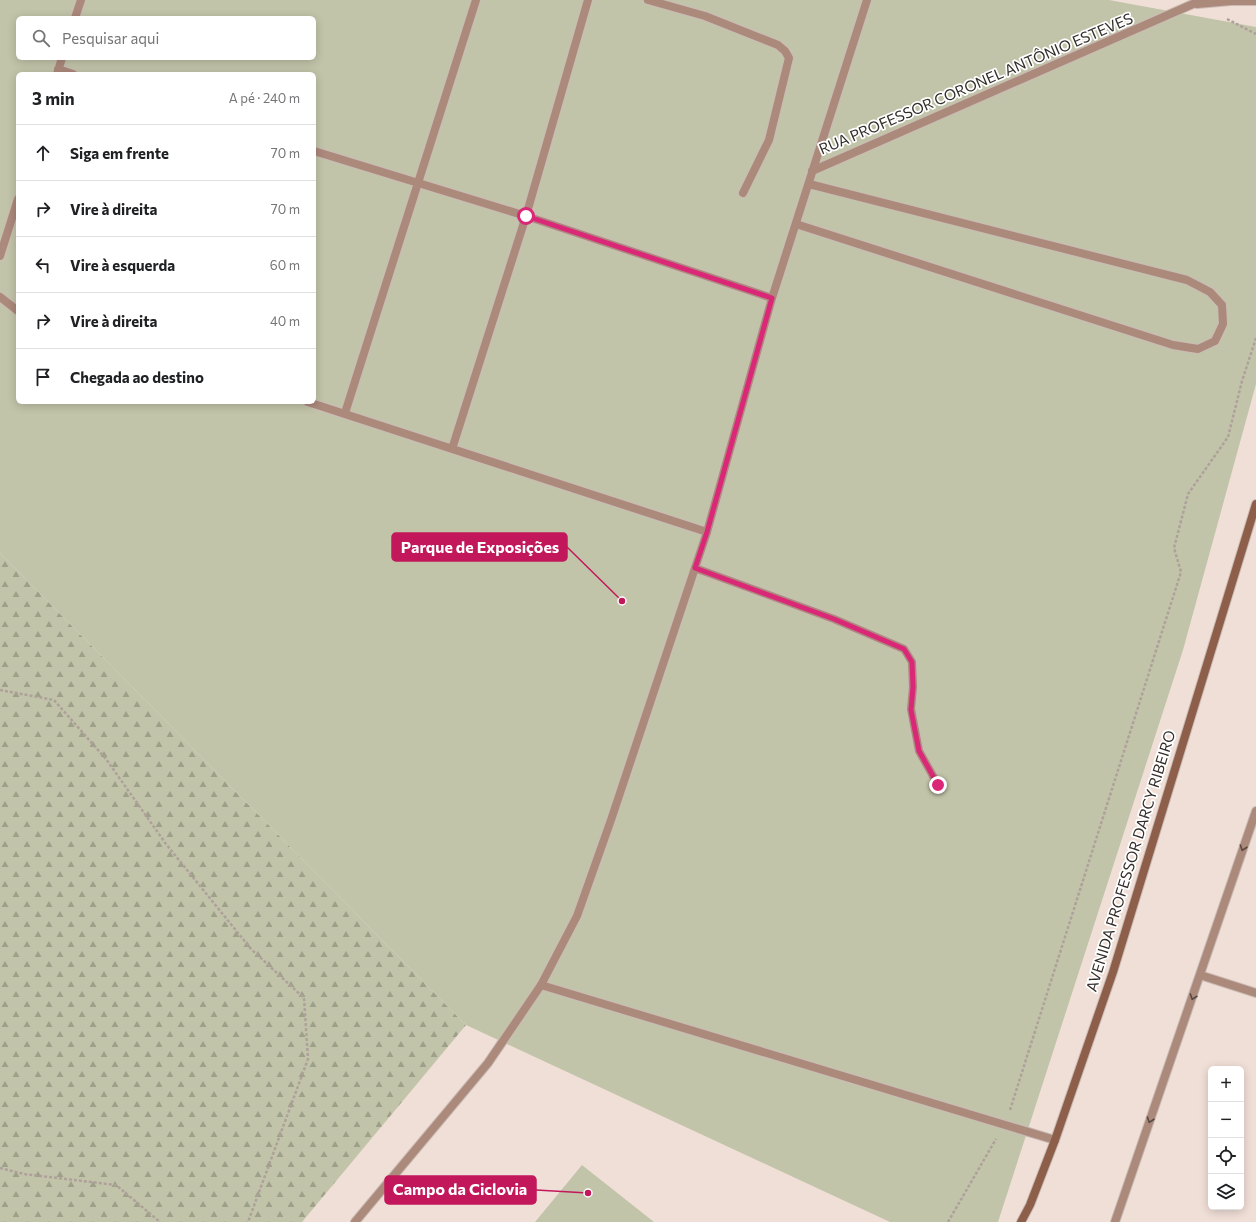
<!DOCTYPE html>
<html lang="pt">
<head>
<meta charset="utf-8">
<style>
	:root { --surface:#fff; --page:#f6f6f6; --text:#202124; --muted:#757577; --line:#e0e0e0 }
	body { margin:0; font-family:Commissioner,sans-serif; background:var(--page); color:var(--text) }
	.controls { position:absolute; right:12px; bottom:12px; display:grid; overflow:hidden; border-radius:6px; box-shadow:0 2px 10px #0003 }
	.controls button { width:36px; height:36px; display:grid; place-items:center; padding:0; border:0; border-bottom:1px solid var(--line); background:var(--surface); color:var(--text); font:20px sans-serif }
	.stop { position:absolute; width:12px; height:12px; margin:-9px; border:3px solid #db2777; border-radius:50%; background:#fff }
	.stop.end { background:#db2777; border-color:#fff; box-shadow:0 1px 4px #0008 }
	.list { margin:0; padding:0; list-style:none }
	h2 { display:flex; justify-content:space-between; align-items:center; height:52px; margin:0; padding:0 16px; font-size:17px }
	h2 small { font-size:13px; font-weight:400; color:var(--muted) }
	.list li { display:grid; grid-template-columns:26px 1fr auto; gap:12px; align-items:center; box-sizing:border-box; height:56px; padding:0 16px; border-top:1px solid var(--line) }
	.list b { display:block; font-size:15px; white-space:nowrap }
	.list em { font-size:13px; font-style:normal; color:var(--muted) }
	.icon { flex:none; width:22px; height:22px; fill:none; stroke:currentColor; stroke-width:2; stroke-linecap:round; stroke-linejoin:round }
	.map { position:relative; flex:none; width:1256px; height:1222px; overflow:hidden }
	.search { position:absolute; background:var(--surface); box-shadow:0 2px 10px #0003; left:16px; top:16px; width:300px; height:44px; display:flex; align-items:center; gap:10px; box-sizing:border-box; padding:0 14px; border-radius:6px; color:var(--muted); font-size:15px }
	.panel { position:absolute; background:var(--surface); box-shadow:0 2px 10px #0003; left:16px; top:72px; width:300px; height:332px; border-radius:6px }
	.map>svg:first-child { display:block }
</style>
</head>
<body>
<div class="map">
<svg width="1256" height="1222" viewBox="0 0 1256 1222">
	<defs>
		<pattern id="forest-firs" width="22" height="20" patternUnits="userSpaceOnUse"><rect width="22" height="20" fill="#c2c4a9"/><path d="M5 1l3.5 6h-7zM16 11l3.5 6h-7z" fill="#9ea08a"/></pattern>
	</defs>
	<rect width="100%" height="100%" fill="#f0dfd7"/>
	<!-- forest -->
	<path fill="url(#forest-firs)" d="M 0,553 L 466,1025 L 302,1222 L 0,1222 Z"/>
	<!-- park -->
	<path fill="#c2c4a9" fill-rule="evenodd" d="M 0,0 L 1109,0 L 1256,27 L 1256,384 L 1183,650 L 998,1222 L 890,1222 L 466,1025 L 0,553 ZM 18,18 L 314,18 L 314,58 L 18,58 ZM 18,74 L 314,74 L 314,402 L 18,402 Z
		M 582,1165 L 654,1222 L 535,1222 Z"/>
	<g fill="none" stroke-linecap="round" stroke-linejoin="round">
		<defs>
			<path id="lane" d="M 648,0 L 705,16 L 778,45 L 785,51 L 789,58 L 769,140 L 743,193
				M 75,18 L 81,0
				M 58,69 L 73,74
				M 57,74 L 62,58
				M 314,151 L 526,216 L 772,298
				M 796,224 L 1173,345 L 1198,349 L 1215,341 L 1223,324 L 1222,305 L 1210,292 L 1187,280 L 809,184
				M 0,256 L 18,199
				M 0,297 L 18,311
				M 308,402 L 707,532
				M 345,413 L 476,0
				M 452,449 L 526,216 L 588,0
				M 695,568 L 834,619 L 904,649 L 912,662 L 913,687 L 911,709 L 919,751 L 938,785
				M 355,1222 L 488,1063 L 541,985 L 1055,1140"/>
			<path id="street" d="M 1197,4 L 1231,1 L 1256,1
				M 812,171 L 1202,0
				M 1200,975 L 1256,993
				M 541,985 L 577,916 L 611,820 L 707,532 L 772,298 L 867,0
				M 1115,1222 L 1256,811"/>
			<path id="secondary" d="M 1021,1222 L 1030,1205 L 1055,1140 L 1113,972 L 1256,504"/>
		</defs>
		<!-- lane casing -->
		<use href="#lane" stroke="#cabbb4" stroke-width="10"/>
		<!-- street casing -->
		<use href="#street" stroke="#cabbb4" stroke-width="10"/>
		<!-- secondary casing -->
		<use href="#secondary" stroke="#cabbb4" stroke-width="10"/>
		<!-- path -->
		<path stroke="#aea09a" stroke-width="2.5" stroke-dasharray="3 2" stroke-linecap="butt" d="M 1227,19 L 1256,34
			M 0,690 L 54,700 L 106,759 L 166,844 L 251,949 L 304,998 L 308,1059 L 248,1222
			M 1010,1110 L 1181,572 L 1174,548 L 1188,494 L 1228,437 L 1242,381 L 1256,338
			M 0,1168 L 24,1174 L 116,1185 L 160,1222
			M 948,1222 L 996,1139"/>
		<!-- lane -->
		<use href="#lane" stroke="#ab897b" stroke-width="8"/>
		<!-- street -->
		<use href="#street" stroke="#ab897b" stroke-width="8"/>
		<!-- secondary -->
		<use href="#secondary" stroke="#8d5e49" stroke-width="8"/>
	</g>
	<!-- one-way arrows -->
	<defs><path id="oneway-chevron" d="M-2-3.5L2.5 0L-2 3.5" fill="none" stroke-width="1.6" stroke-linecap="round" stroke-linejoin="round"/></defs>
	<g stroke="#574942">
		<use href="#oneway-chevron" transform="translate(1243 848) rotate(109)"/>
		<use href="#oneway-chevron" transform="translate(1193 997) rotate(109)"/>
		<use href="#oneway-chevron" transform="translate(1150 1120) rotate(109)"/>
	</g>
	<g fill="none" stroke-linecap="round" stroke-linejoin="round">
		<!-- route -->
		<path stroke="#db2777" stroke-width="5" d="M 526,216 L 772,298 L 707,532 L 695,568 L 834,619 L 904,649 L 912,662 L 913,687 L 911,710 L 919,751 L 938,785"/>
	</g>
	<g text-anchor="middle" stroke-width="3.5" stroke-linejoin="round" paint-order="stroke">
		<!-- street labels -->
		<g font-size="15" fill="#332d2a" stroke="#fff">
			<text transform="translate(976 84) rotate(-23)" y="5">RUA PROFESSOR CORONEL ANTÔNIO ESTEVES</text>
			<text transform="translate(1131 861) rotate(-73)" y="5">AVENIDA PROFESSOR DARCY RIBEIRO</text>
		</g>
	</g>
	<!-- callouts -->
	<path fill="none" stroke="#c2185b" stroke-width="1.5" d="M622 601L567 547M588 1193L536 1190"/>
	<g fill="#c2185b" stroke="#fff" stroke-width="1.5">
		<circle cx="622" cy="601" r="4"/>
		<circle cx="588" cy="1193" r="4"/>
	</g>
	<g fill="#c2185b" stroke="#c2185b" stroke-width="1.5">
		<rect x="392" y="533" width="175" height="28" rx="4"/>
		<rect x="385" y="1176" width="151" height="28" rx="4"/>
	</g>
	<g font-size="16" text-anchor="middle" font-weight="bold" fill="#fff">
		<text x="480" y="553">Parque de Exposições</text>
		<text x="460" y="1195">Campo da Ciclovia</text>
	</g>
</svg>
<div class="controls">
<button>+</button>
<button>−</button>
<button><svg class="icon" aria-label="locate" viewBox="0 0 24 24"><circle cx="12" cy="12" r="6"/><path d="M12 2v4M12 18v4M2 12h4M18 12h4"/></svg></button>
<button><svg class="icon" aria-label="layers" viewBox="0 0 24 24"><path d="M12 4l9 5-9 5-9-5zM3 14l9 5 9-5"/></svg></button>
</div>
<div class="stop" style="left:526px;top:216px"></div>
<div class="stop end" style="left:938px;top:785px"></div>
<div class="search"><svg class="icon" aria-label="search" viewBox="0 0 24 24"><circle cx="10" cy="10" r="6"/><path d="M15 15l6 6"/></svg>Pesquisar aqui</div>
<section class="panel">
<h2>3 min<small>A pé · 240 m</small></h2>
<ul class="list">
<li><svg class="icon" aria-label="ahead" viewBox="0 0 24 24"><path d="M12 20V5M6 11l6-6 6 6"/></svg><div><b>Siga em frente</b></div><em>70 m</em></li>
<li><svg class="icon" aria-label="right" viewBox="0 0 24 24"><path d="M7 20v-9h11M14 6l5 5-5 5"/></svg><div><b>Vire à direita</b></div><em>70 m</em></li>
<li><svg class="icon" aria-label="left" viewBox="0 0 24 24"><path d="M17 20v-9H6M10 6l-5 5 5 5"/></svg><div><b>Vire à esquerda</b></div><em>60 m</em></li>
<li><svg class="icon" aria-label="right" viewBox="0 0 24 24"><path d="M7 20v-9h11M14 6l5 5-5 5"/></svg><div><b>Vire à direita</b></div><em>40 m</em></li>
<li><svg class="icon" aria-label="arrive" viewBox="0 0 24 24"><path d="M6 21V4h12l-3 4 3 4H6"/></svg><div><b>Chegada ao destino</b></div></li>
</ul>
</section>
</div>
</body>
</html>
